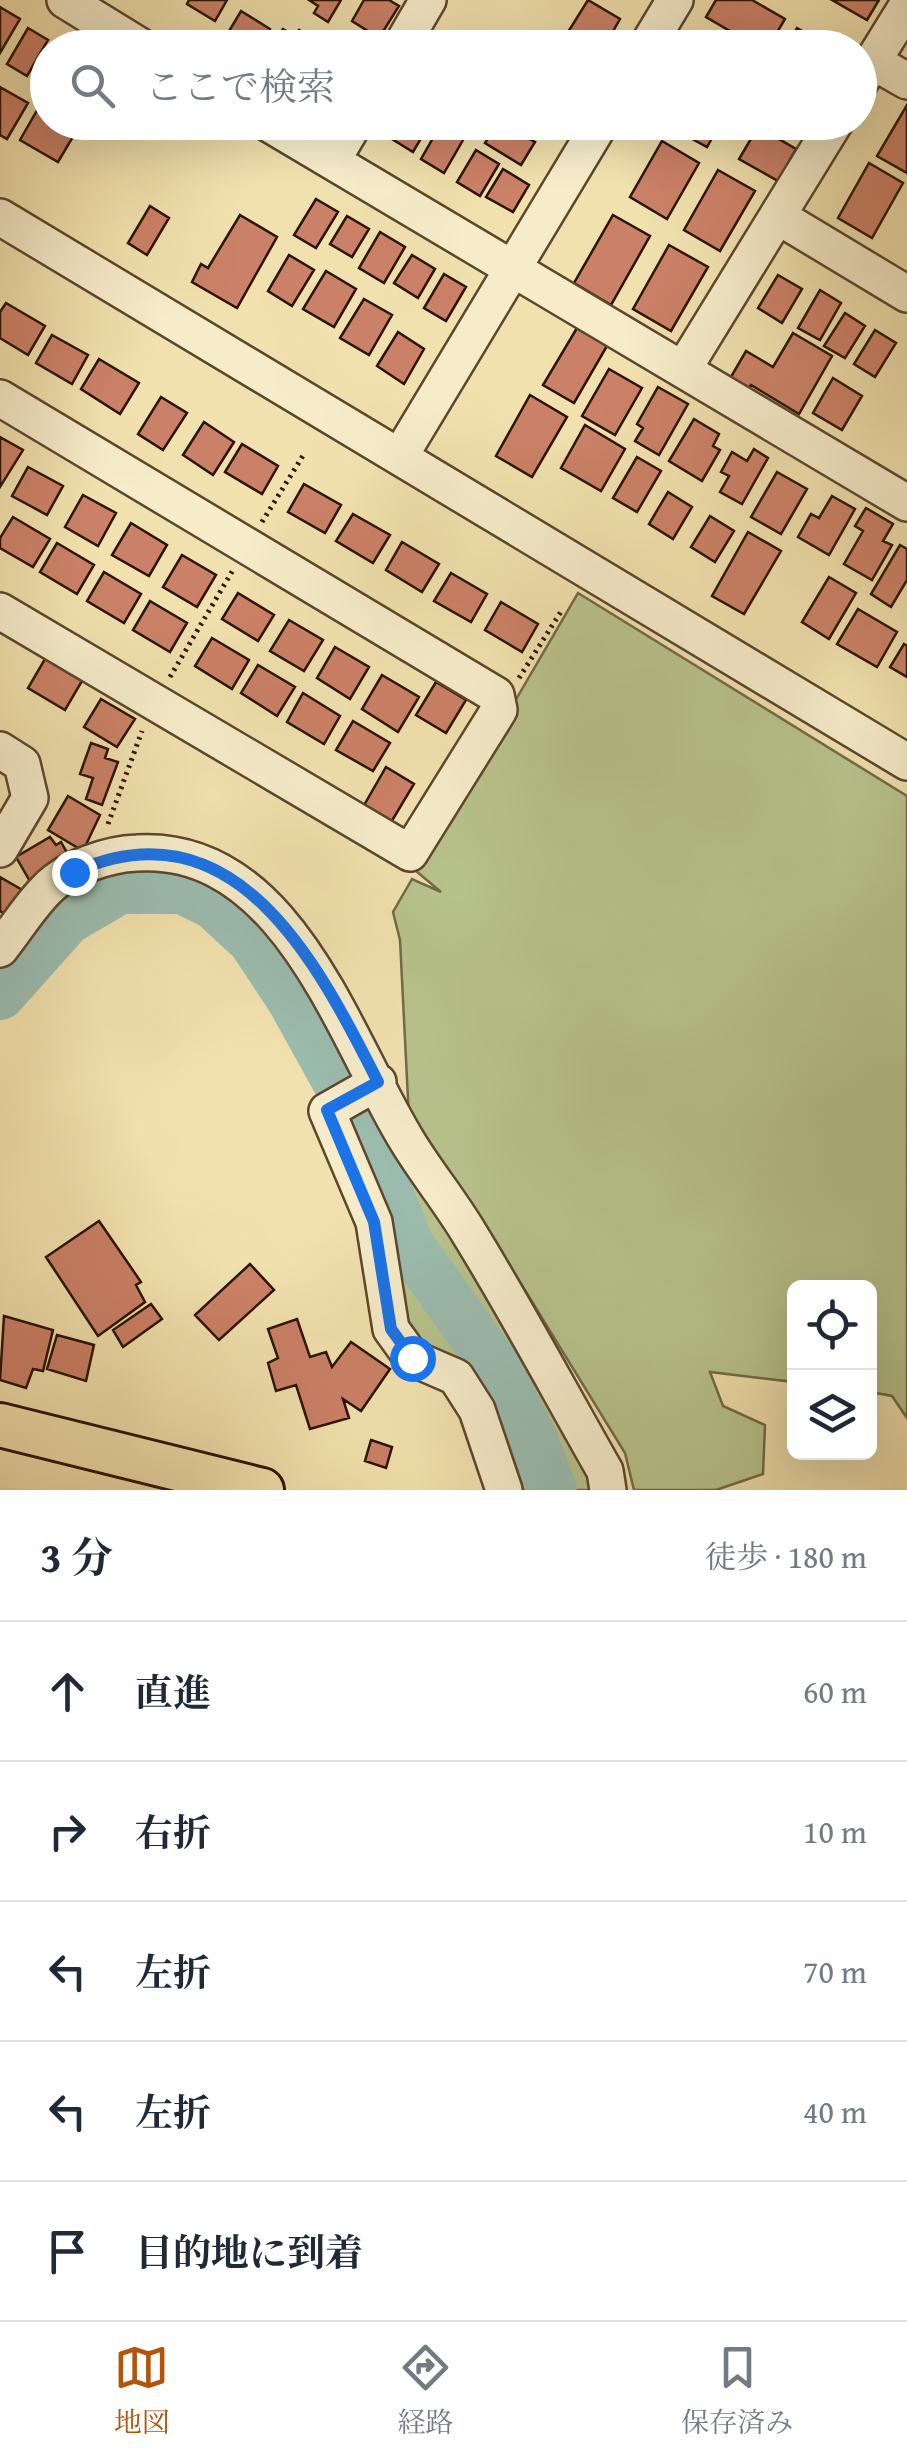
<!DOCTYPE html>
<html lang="ja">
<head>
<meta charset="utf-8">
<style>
	:root { --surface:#fff; --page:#f2f2f3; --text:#1f2937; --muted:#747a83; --line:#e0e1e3; --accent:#b45309 }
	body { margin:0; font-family:"Gentium Book Plus","Noto Serif JP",serif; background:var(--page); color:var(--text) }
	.controls { position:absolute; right:30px; bottom:30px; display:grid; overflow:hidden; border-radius:15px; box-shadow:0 10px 40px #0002 }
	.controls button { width:90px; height:90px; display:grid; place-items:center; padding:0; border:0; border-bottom:2px solid var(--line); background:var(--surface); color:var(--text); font:50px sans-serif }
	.stop { position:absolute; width:30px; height:30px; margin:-22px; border:8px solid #1a73e8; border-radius:50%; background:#fff }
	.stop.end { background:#1a73e8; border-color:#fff; box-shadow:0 2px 10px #0008 }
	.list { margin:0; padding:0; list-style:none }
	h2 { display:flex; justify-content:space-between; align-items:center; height:130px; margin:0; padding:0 40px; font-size:42px }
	h2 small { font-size:32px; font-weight:400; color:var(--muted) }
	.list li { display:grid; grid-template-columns:65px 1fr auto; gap:30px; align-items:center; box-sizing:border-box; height:140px; padding:0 40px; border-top:2px solid var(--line) }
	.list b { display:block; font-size:38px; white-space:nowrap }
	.list em { font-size:32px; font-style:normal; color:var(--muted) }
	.icon { flex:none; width:55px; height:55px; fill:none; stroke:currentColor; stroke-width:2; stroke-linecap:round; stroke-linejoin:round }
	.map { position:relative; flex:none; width:907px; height:1490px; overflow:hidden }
	.search { position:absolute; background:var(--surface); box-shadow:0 10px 40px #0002; left:30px; right:30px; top:30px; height:110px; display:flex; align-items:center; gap:25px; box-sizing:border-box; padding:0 35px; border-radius:55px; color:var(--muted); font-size:38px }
	.sheet { height:830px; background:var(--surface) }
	nav { display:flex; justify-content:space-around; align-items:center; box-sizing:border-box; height:140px; border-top:2px solid var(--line); background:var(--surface); font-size:28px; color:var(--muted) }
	nav a { display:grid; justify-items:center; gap:5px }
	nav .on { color:var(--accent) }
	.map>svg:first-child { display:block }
</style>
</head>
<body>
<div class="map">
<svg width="907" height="1490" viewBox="0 0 907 1490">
	<rect width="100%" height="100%" fill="#f1e1ae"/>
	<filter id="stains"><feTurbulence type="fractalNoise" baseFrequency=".002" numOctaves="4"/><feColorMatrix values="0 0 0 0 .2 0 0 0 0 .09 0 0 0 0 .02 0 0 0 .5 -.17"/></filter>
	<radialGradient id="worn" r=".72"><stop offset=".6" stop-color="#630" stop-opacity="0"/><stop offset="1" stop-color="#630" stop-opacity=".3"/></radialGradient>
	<!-- green -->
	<path fill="#b8c38c" stroke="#716b47" stroke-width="2.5" d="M 578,593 L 907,796 L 907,1418 L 892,1396 L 870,1392 L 870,1288 L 794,1288 L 794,1382 L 710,1372 L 723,1406 L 765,1425 L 763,1474 L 716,1490 L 634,1490 L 625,1453 L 515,1274 L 424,1152 L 409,1119 L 400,940 L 393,912 L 412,879 L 441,892 L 416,871 Z
		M 395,1139 L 593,1474 L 593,1490 L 511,1490 L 425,1351 L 406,1329 L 397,1263 L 430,1240 L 395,1162 Z"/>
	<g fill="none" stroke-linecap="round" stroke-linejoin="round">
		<!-- river -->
		<path stroke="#9bbcaf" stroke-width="50" d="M 0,995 L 67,920 L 120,889 L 182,889 L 213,904 L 253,941 L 292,1000 L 360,1123 L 409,1245 L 495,1366 L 533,1440 L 552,1490"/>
	</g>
	<!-- building -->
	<path fill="#cb8167" stroke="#2a1302" stroke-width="2.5" d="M 189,0 L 227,0 L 215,21 L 187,4 Z
		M 309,0 L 341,0 L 328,22 L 314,13 L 318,6 Z
		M 364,0 L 389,0 L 399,6 L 379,38 L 352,21 Z
		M 588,0 L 620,19 L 604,47 L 594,41 L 591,48 L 576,48 L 563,40 Z
		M 716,0 L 752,0 L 785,19 L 768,48 L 759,48 L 706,17 Z
		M 832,0 L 879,0 L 867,20 Z
		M 0,7 L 20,19 L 0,53 Z
		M 241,11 L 270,29 L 268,39 L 259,48 L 219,48 Z
		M 28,28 L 48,40 L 27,76 L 7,64 Z
		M 797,28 L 832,48 L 786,48 Z
		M 283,29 L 295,36 L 299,30 L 321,43 L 319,48 L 272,48 Z
		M 0,87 L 28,103 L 7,139 L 0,135 Z
		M 907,105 L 907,173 L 877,156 Z
		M 39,107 L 48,112 L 48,122 L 64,122 L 77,130 L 58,162 L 20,140 Z
		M 402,122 L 430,123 L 413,152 L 392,139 Z
		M 498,122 L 535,142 L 521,165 L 485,143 Z
		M 681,122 L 721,122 L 707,147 L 676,130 Z
		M 778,122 L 816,122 L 806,138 Z
		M 440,126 L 463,140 L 444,173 L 421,159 Z
		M 758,127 L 796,149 L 778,181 L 739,159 Z
		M 662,141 L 699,163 L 667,219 L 630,197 Z
		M 476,150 L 499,164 L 480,196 L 457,182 Z
		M 869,163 L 903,183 L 872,238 L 838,218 Z
		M 503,169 L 529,185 L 513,212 L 486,197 Z
		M 718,170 L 755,191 L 720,251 L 684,230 Z
		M 316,199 L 338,212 L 316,248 L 294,235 Z
		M 150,206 L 169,218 L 147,255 L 128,243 Z
		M 240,215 L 277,237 L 237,308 L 192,282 L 201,264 L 208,268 Z
		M 613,215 L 650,236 L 611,305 L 574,283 Z
		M 347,216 L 369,229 L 352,257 L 330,244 Z
		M 380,232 L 405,247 L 384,283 L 359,268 Z
		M 669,245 L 708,267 L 671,331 L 633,309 Z
		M 289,255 L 314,270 L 292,306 L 268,291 Z
		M 412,255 L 435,269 L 418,298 L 394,283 Z
		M 326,271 L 356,289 L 334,327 L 303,309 Z
		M 444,274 L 466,287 L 446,321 L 424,308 Z
		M 778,275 L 802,289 L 782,323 L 758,308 Z
		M 820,290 L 841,303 L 820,340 L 798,328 Z
		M 364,299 L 392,315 L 369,355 L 340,338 Z
		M 6,303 L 45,326 L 28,355 L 0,338 L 0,312 Z
		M 845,313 L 865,326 L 845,358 L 824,346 Z
		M 577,328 L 607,346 L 574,403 L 543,385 Z
		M 875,330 L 896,343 L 875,377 L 854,364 Z
		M 398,332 L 424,349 L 404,384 L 377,366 Z
		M 793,333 L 832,356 L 799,414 L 751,385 L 746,393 L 728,382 L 746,351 L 773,367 Z
		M 52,335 L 88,355 L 72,384 L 36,363 Z
		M 99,359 L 139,383 L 120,414 L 81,389 Z
		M 609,369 L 642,388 L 615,435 L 582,416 Z
		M 833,378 L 862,396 L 842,430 L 813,413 Z
		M 658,387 L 688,404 L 659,455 L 635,441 L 643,428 L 637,424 Z
		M 530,395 L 567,417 L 532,477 L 496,456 Z
		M 161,397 L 187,413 L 163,450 L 138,434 Z
		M 694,419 L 719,434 L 713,446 L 720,450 L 702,481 L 669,461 Z
		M 204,422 L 234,442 L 213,475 L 183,455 Z
		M 585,425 L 625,449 L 601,491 L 561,468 Z
		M 0,437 L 23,450 L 0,487 Z
		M 242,444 L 278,466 L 262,494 L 225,472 Z
		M 754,449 L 768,458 L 742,504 L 720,492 L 729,476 L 721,472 L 732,452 L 747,461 Z
		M 637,457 L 661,471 L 637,512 L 613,498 Z
		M 28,467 L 63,486 L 47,515 L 12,496 Z
		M 777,472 L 807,489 L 781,534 L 751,517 Z
		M 304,484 L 341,505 L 325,533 L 288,512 Z
		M 668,492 L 692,507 L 673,539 L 649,524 Z
		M 83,495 L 116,513 L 98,546 L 65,527 Z
		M 832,496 L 855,509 L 829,555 L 798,537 L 811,514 L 819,518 Z
		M 866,508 L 893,524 L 883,541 L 892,545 L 872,580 L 844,564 L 863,531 L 855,526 Z
		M 353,514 L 390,535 L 373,563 L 336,541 Z
		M 710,516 L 734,531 L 715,562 L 691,547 Z
		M 13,517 L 50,539 L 33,567 L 0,548 L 0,538 Z
		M 131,523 L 167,545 L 149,576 L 112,555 Z
		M 748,532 L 781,551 L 744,614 L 712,596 Z
		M 402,542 L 439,564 L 422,592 L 386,570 Z
		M 57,543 L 94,565 L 77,594 L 40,572 Z
		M 900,545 L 907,549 L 907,580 L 891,607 L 871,594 Z
		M 182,555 L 216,575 L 197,607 L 163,587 Z
		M 104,572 L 141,594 L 124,623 L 87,601 Z
		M 451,573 L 487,594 L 471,622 L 434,601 Z
		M 829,577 L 856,593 L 829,639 L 802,622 Z
		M 238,593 L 274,615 L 258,641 L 222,619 Z
		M 150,601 L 187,623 L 170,652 L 133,630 Z
		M 501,602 L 538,624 L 522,652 L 485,630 Z
		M 858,609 L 897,632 L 877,667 L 837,644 Z
		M 289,620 L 323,640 L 304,671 L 270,651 Z
		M 212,638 L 249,660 L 232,689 L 195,666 Z
		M 904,644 L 907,646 L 907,677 L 890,667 Z
		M 335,647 L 369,667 L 350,699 L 317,678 Z
		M 45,659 L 82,681 L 65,710 L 28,688 Z
		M 258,665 L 295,687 L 277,716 L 241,693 Z
		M 382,675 L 419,697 L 398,732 L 362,709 Z
		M 436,682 L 466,700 L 446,733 L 416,715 Z
		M 303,693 L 340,716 L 324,744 L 287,722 Z
		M 101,699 L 135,719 L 117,747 L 84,727 Z
		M 353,721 L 390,743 L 373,771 L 336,750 Z
		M 91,743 L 108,749 L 105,758 L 118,762 L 102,805 L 86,799 L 93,778 L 80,774 Z
		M 386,767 L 414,784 L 390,824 L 363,807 Z
		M 68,796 L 100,815 L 83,851 L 48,830 Z
		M 50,837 L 56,845 L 61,842 L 71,860 L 31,883 L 16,857 Z
		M 0,877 L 24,891 L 8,916 L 0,911 Z
		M 99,1221 L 141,1282 L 136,1285 L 145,1302 L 98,1336 L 46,1257 Z
		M 250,1264 L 274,1290 L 219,1340 L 195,1315 Z
		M 151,1304 L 162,1319 L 123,1347 L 113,1330 Z
		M 4,1316 L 53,1330 L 43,1371 L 33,1369 L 26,1388 L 0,1380 Z
		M 297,1319 L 310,1357 L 326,1352 L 332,1367 L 351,1342 L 390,1369 L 361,1411 L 343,1399 L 349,1418 L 310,1429 L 296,1385 L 276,1391 L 268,1363 L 278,1358 L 268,1329 Z
		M 57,1335 L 94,1345 L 86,1381 L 47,1369 Z
		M 371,1440 L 392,1447 L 386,1468 L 365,1461 Z"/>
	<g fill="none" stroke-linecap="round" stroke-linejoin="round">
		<defs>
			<path id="minor" d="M 65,0 L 143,48
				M 400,48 L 428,0
				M 646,48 L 675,0
				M 872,61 L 907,81
				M 860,82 L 907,6
				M 266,122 L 907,503
				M 333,159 L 355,122
				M 0,217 L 907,762
				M 779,217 L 907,294
				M 684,368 L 835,122
				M 0,398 L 496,695 L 499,710 L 410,853 L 0,611
				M 400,456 L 601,122
				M 0,750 L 22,764 L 30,798 L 0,849
				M 0,949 C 16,929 29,907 47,889 C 67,868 108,854 137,853 C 286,844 343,1035 406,1139 C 425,1171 450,1201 469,1233 C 517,1311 560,1392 605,1471 L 608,1490
				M 378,1082 L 327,1111 L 374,1222 L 391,1329 L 412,1358 L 456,1377 L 477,1410 L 504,1490"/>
			<path id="major" d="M 0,1425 L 262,1490"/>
		</defs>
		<!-- minor casing -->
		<use href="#minor" stroke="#5c462d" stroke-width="40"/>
		<!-- major casing -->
		<use href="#major" stroke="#2a1302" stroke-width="48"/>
		<!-- path -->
		<path stroke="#2a1302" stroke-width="5" stroke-dasharray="2.5 5" stroke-linecap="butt" d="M 262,522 L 304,454
			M 170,677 L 233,570
			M 519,678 L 562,610
			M 108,824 L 142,731"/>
		<!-- minor -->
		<use href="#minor" stroke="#f6ecca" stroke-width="35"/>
		<!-- major -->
		<use href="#major" stroke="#f1e1ae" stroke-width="42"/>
	</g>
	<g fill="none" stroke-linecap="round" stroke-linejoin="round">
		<!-- route -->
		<path stroke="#1a73e8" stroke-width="12" d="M 74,872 C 234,800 317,961 378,1082 L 327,1110 L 374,1222 L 391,1329 L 412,1358"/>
	</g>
	<rect width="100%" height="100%" filter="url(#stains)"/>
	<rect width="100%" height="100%" fill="url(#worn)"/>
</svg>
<div class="controls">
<button><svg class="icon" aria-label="locate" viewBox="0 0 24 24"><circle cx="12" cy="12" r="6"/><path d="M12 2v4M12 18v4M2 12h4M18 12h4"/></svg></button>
<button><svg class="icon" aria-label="layers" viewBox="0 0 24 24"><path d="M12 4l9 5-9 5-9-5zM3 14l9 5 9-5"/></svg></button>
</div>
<div class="stop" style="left:412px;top:1358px"></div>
<div class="stop end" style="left:74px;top:872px"></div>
<div class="search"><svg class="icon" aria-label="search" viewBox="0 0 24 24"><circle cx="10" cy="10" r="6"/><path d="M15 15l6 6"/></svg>ここで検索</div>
</div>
<section class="sheet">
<h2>3 分<small>徒歩 · 180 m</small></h2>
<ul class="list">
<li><svg class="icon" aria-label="ahead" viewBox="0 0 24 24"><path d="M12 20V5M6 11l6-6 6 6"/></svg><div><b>直進</b></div><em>60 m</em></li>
<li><svg class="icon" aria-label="right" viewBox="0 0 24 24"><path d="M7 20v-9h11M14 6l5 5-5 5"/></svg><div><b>右折</b></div><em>10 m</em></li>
<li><svg class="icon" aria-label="left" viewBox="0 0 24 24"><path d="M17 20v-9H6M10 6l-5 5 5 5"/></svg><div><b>左折</b></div><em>70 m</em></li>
<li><svg class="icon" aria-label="left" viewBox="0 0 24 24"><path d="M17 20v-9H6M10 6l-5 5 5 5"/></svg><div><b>左折</b></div><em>40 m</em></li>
<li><svg class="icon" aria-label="arrive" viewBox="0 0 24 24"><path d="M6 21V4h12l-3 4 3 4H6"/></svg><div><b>目的地に到着</b></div></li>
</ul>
</section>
<nav>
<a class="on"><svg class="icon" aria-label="map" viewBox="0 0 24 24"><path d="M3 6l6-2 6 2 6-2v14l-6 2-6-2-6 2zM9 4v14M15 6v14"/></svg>地図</a>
<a><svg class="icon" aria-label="directions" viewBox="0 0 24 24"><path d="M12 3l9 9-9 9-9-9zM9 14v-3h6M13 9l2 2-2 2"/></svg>経路</a>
<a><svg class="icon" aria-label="saved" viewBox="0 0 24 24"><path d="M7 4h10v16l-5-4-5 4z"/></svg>保存済み</a>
</nav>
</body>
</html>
